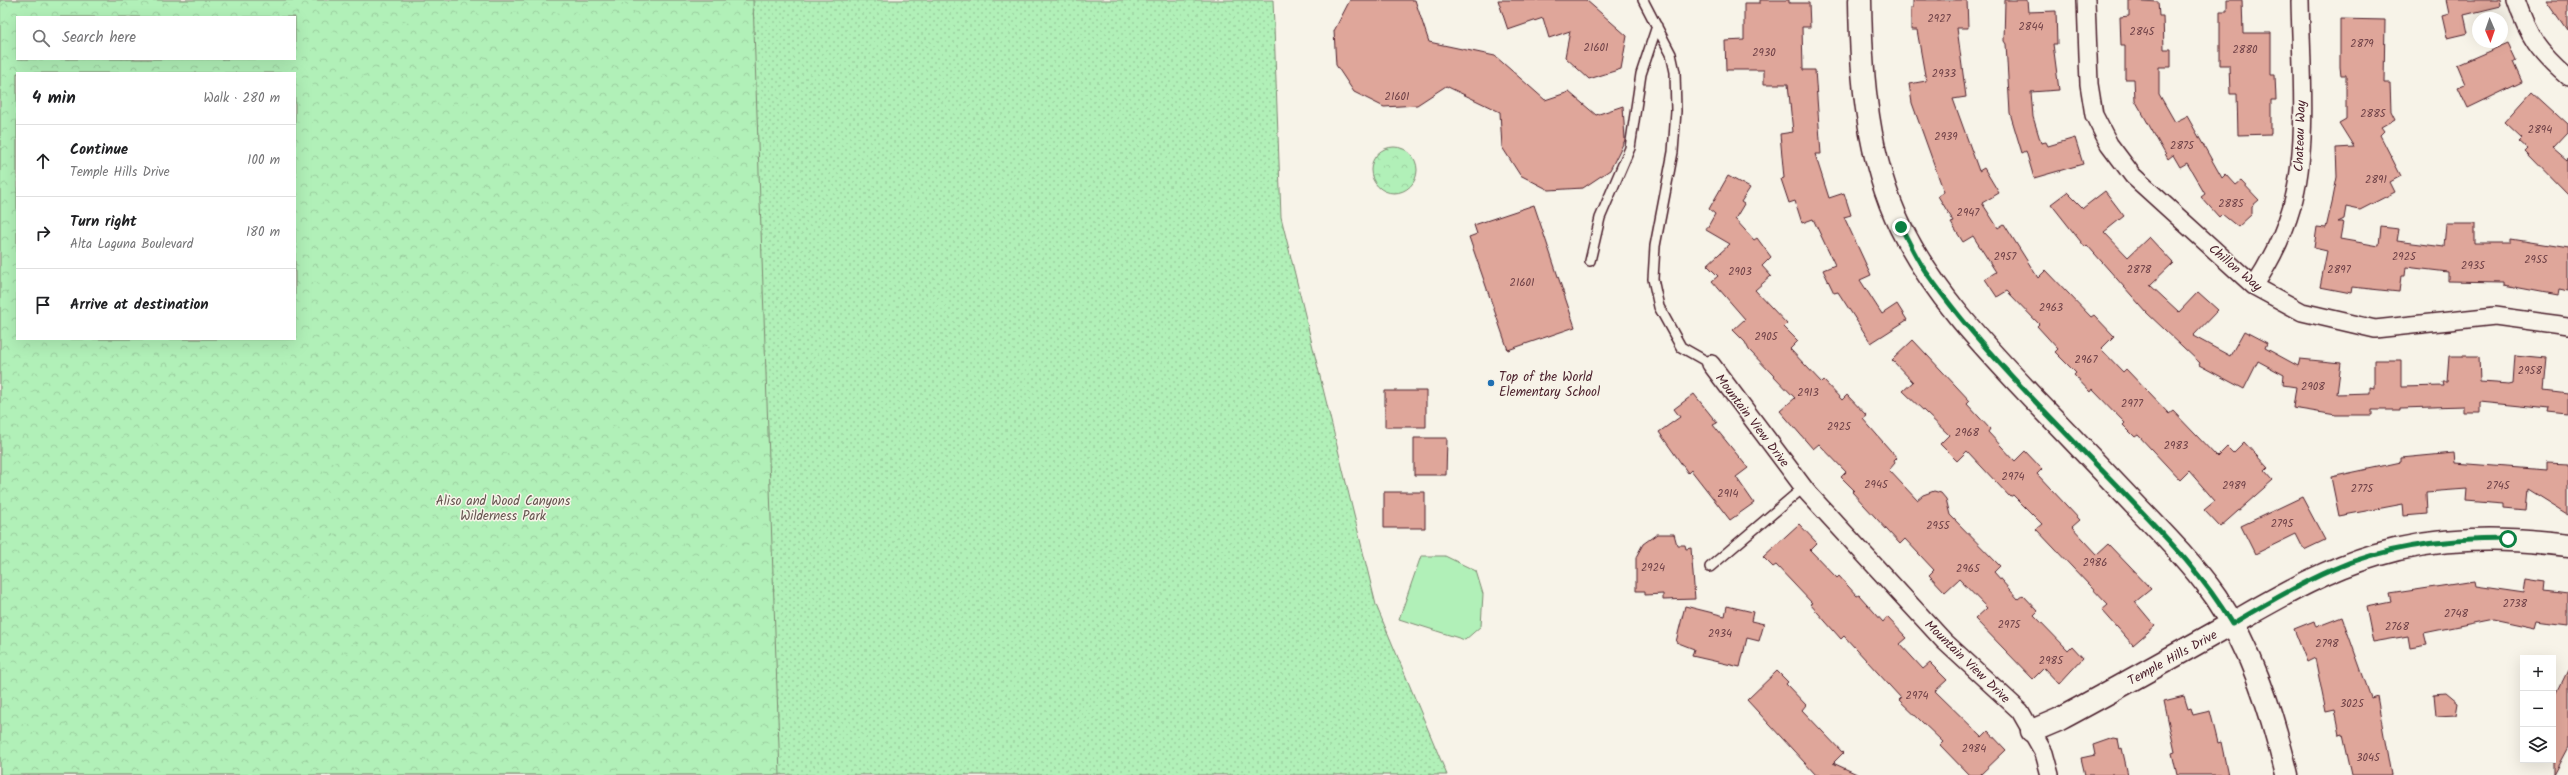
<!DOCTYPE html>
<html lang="en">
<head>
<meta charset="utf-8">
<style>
	:root { --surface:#fff; --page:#f6f6f6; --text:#202124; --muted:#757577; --line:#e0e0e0 }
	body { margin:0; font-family:Kalam,sans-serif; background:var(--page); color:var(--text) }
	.controls { position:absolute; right:12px; bottom:12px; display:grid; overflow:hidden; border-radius:0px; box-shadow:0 4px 16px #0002 }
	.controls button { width:36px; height:36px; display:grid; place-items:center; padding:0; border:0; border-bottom:1px solid var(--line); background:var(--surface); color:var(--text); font:20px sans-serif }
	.compass { position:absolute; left:2472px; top:12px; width:36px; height:36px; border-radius:50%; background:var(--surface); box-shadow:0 4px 16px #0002; rotate:178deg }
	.stop { position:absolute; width:12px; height:12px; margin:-9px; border:3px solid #0b8043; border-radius:50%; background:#fff }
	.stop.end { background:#0b8043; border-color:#fff; box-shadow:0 1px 4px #0008 }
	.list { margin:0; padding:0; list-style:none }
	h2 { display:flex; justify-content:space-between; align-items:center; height:52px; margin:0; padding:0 16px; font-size:17px }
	h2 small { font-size:13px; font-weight:400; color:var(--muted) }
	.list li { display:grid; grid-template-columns:26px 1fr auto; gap:12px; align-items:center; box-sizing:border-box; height:72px; padding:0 16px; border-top:1px solid var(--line) }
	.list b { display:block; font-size:15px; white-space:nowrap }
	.list p { margin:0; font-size:13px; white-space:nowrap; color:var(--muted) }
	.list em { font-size:13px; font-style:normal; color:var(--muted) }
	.icon { flex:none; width:22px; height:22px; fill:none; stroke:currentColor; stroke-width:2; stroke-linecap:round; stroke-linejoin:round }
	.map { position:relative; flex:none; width:2568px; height:775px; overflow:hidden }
	.search { position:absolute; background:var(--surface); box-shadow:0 4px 16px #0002; left:16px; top:16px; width:280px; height:44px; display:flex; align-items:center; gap:10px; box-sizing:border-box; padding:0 14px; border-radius:0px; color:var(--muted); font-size:15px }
	.panel { position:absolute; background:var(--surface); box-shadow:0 4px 16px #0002; left:16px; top:72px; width:280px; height:268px; border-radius:0px }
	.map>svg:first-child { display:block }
</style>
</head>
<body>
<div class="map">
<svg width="2568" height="775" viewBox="0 0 2568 775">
	<defs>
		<pattern id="grass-dots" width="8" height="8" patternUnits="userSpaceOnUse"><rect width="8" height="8" fill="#b1f0b8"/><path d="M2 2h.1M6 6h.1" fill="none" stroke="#9acd9e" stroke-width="1.8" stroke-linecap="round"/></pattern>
		<pattern id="forest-crowns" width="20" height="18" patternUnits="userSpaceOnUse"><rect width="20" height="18" fill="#b1f0b8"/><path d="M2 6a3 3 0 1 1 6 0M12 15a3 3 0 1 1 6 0" fill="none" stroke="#9acd9e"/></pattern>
	</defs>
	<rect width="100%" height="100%" fill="#f7f3e8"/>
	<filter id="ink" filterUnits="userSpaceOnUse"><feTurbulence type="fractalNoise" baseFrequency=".025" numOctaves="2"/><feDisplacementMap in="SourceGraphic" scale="8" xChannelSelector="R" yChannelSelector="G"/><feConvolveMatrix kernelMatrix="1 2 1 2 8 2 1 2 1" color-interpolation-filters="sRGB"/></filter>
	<g filter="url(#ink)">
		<!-- grass -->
		<path fill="url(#grass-dots)" stroke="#7e8872" fill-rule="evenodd" d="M 0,0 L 1273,0 L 1281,217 L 1376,605 L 1447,775 L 0,775 ZM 17,17 L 295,17 L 295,59 L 17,59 ZM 17,73 L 295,73 L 295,339 L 17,339 Z"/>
		<!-- forest -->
		<path fill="url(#forest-crowns)" stroke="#7e8872" fill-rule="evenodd" d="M 0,0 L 753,0 L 780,775 L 0,775 ZM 17,17 L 295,17 L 295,59 L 17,59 ZM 17,73 L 295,73 L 295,339 L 17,339 Z
			M1371 170a23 23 0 1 1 46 0a23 23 0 1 1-46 0Z"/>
		<!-- garden -->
		<path fill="#b1f0b8" stroke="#7e8872" d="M 1421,556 L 1445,556 L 1476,571 L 1483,594 L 1481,626 L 1465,640 L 1399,619 Z"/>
		<!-- building -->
		<path fill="#dfa69a" stroke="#4a1f2b" d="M 1350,0 L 1415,0 L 1429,42 L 1495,56 L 1545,100 L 1569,92 L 1596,115 L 1623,106 L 1625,140 L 1610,170 L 1583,188 L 1549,190 L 1520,175 L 1502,147 L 1500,112 L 1446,86 L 1417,105 L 1384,107 L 1354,92 L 1336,65 L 1334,31 Z
			M 1498,0 L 1586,0 L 1627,36 L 1621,69 L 1589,79 L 1565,57 L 1570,31 L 1549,38 L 1543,18 L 1508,30 Z
			M 1760,0 L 1789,0 L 1789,3 L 1809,3 L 1810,27 L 1802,27 L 1803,70 L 1815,70 L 1821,154 L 1815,154 L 1829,198 L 1844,193 L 1851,215 L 1844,217 L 1871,275 L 1860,280 L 1882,314 L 1897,304 L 1907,320 L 1871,343 L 1838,292 L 1834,293 L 1823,270 L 1835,265 L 1813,219 L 1802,223 L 1795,201 L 1789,203 L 1781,179 L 1784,178 L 1780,134 L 1793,132 L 1788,84 L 1764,84 L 1764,70 L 1726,70 L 1725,41 L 1744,40 L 1744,3 L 1760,3 Z
			M 1913,0 L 1967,0 L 1968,28 L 1957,28 L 1966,97 L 1953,99 L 1979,171 L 1984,168 L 1999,193 L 1982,203 L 1998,228 L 2004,224 L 2038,278 L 2046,270 L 2091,317 L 2094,315 L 2114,336 L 2101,349 L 2123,372 L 2126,369 L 2169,414 L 2173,411 L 2217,457 L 2227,447 L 2233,453 L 2244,442 L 2268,468 L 2265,471 L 2273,480 L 2220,527 L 2204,510 L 2215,501 L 2189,471 L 2180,480 L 2138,435 L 2135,437 L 2123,425 L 2125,423 L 2092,389 L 2090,392 L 2074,375 L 2076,373 L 2055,352 L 2058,349 L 2037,326 L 2039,324 L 2007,291 L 1997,297 L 1985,279 L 1996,272 L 1973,236 L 1963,242 L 1951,223 L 1954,222 L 1938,196 L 1944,192 L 1912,103 L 1909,84 L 1926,81 L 1917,30 L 1911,30 L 1911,8 L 1913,8 Z
			M 2005,0 L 2027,0 L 2028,12 L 2056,11 L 2057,44 L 2053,44 L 2059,90 L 2031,92 L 2033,117 L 2041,143 L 2046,142 L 2048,146 L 2075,138 L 2083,164 L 2034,178 L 2026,151 L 2022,153 L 2010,113 L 2006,44 L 2004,41 Z
			M 2129,0 L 2158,2 L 2159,16 L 2163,16 L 2164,49 L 2171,49 L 2171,67 L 2159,67 L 2159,94 L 2175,122 L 2187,116 L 2222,178 L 2226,174 L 2236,185 L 2241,181 L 2259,200 L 2252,206 L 2252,214 L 2238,227 L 2222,214 L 2219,217 L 2201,197 L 2205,194 L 2187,163 L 2180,167 L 2173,155 L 2168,159 L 2135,100 L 2134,79 L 2125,79 L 2125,46 L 2121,46 L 2120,17 L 2129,16 Z
			M 2227,0 L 2242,0 L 2243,33 L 2271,33 L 2271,75 L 2275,75 L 2276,100 L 2271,100 L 2271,134 L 2238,135 L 2237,94 L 2230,94 L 2229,65 L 2220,65 L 2220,11 L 2227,11 Z
			M 2446,0 L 2500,0 L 2501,6 L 2464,15 L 2468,33 L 2447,38 L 2442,16 L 2449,14 Z
			M 2547,0 L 2568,0 L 2568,30 Z
			M 2340,19 L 2385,20 L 2384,83 L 2390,83 L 2391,111 L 2395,119 L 2381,127 L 2384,131 L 2380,135 L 2401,176 L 2390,182 L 2395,192 L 2360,210 L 2346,207 L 2344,219 L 2338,222 L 2343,222 L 2340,239 L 2379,246 L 2381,227 L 2399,229 L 2397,241 L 2444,247 L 2446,224 L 2475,224 L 2475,243 L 2511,243 L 2511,239 L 2568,248 L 2568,291 L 2558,289 L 2557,295 L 2504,285 L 2504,282 L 2448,281 L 2448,272 L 2406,267 L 2405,276 L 2401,276 L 2399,292 L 2352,287 L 2351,293 L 2320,287 L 2327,251 L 2314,248 L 2317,227 L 2326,228 L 2333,198 L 2337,177 L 2336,148 L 2354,147 L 2339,123 L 2346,119 L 2346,75 L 2341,75 L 2340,67 Z
			M 2508,43 L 2516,60 L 2513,62 L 2522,82 L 2468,108 L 2458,87 L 2465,84 L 2457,65 Z
			M 2532,92 L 2568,125 L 2568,133 L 2553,149 L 2567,161 L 2568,159 L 2568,196 L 2525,152 L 2528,149 L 2519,141 L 2522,138 L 2505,122 Z
			M 1728,176 L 1750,188 L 1741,202 L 1744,204 L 1735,219 L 1754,240 L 1757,238 L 1771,257 L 1762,266 L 1771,276 L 1755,290 L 1787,324 L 1784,327 L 1798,341 L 1790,349 L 1822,383 L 1824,381 L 1842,400 L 1847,395 L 1867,416 L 1863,419 L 1897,458 L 1894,461 L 1895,463 L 1889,470 L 1917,500 L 1923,495 L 1934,491 L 1941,493 L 1946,499 L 1950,515 L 2000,566 L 1994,572 L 2018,599 L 2023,595 L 2038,611 L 2034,615 L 2068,650 L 2072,646 L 2083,658 L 2059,684 L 2044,668 L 2033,679 L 1975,619 L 1987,608 L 1959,579 L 1945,592 L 1929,575 L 1934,570 L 1905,539 L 1900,544 L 1852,492 L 1854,490 L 1841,477 L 1846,472 L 1819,444 L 1813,449 L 1780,411 L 1795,398 L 1749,350 L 1745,342 L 1733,330 L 1745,319 L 1712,281 L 1718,276 L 1707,265 L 1730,244 L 1706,230 L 1715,214 L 1709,209 Z
			M 2105,191 L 2124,216 L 2104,232 L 2128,257 L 2149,237 L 2173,263 L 2150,285 L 2179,312 L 2198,292 L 2218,310 L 2193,336 L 2230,356 L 2244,331 L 2267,343 L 2265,348 L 2298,366 L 2300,359 L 2341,363 L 2337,394 L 2370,393 L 2370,387 L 2374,388 L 2374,360 L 2401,360 L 2401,387 L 2444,386 L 2443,382 L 2447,382 L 2449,356 L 2479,356 L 2480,382 L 2509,384 L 2513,383 L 2515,355 L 2547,358 L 2544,390 L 2568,393 L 2568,415 L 2549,413 L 2550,409 L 2480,402 L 2480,412 L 2463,412 L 2463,406 L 2401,408 L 2401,410 L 2372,410 L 2372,415 L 2336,415 L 2293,408 L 2296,387 L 2283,385 L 2284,375 L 2258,361 L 2244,389 L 2199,365 L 2200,363 L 2147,313 L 2087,245 L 2085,247 L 2051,204 L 2067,192 L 2083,208 Z
			M 1534,205 L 1575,327 L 1508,350 L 1469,237 L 1477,234 L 1474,225 Z
			M 1913,340 L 1970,401 L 1967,404 L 1990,429 L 1988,432 L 2015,461 L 2025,451 L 2042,469 L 2037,474 L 2080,520 L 2072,527 L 2097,554 L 2108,544 L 2151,589 L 2135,602 L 2155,626 L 2133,645 L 2102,610 L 2108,605 L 2036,529 L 2042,524 L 2013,495 L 2010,497 L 1967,451 L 1957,461 L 1940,444 L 1949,435 L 1903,391 L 1913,382 L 1892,360 Z
			M 1385,391 L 1426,391 L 1426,427 L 1385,427 Z
			M 1694,394 L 1717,423 L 1713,425 L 1748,468 L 1736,477 L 1754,503 L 1730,520 L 1691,470 L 1688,473 L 1659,432 L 1680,417 L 1674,409 Z
			M 1414,438 L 1447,438 L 1446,475 L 1414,475 Z
			M 2454,453 L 2455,463 L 2546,470 L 2546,462 L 2568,463 L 2568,514 L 2528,489 L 2526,510 L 2504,508 L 2504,504 L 2466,501 L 2467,489 L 2426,492 L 2427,514 L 2404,516 L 2403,504 L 2339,516 L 2331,477 L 2401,462 L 2401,458 Z
			M 1384,492 L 1425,492 L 1425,528 L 1384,528 Z
			M 2302,497 L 2325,540 L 2304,550 L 2296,534 L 2255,554 L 2241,526 Z
			M 1799,524 L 1817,543 L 1810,550 L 1837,578 L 1839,576 L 1857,596 L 1859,595 L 1883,622 L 1887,617 L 1907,638 L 1900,644 L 1923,669 L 1930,663 L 1947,680 L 1935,691 L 1982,737 L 1988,731 L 2006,750 L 1980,775 L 1969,775 L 1940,745 L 1943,742 L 1899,700 L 1901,698 L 1844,636 L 1841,639 L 1810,604 L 1812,603 L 1776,565 L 1773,567 L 1763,557 Z
			M 1657,534 L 1674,534 L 1677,545 L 1685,545 L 1686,549 L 1691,548 L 1695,599 L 1663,600 L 1663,594 L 1645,595 L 1645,591 L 1636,591 L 1636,557 L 1643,544 Z
			M 2526,579 L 2545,582 L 2544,591 L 2568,594 L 2568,625 L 2537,621 L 2535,628 L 2493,619 L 2424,633 L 2427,645 L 2410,648 L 2408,636 L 2373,642 L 2366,607 L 2391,602 L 2389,594 L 2475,581 L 2476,586 L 2524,593 Z
			M 1685,606 L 1725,616 L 1727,606 L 1753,612 L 1751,621 L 1764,624 L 1759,641 L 1747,638 L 1740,667 L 1692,656 L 1694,649 L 1676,642 Z
			M 2342,617 L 2371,698 L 2377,696 L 2391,775 L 2352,775 L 2343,734 L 2340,735 L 2335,710 L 2326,712 L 2315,658 L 2307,662 L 2294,629 L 2314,621 L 2316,627 Z
			M 2568,670 L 2568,747 L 2553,775 L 2553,701 Z
			M 1777,671 L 1788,682 L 1786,684 L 1806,705 L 1802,710 L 1843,753 L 1833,763 L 1859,775 L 1816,775 L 1747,700 Z
			M 2446,693 L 2458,703 L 2456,715 L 2436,716 L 2434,694 Z
			M 2184,696 L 2188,709 L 2191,708 L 2193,715 L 2210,711 L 2218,743 L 2221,742 L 2228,775 L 2177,775 L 2172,753 L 2175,752 L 2164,701 Z
			M 2113,738 L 2118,739 L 2120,749 L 2122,748 L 2128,775 L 2085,775 L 2081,758 L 2095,755 L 2093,745 Z"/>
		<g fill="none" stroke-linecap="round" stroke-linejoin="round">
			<defs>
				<path id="lane" d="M 1643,0 L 1671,54 L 1675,72 L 1676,111 L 1673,152 L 1655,246 L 1653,279 L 1659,307 L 1681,347 L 1711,364
					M 1590,261 L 1600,218 L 1630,148 L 1641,74 L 1657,26
					M 1710,567 L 1804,487"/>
				<path id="street" d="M 2086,0 L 2089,84 L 2094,115 L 2109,144 L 2133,176 L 2254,286 L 2302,312 L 2375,329 L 2495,316 L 2568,326
					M 2516,0 C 2528,36 2539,52 2568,77
					M 2254,286 C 2270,262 2284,234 2292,206 C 2309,148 2301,62 2300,0
					M 1711,364 L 1807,492 L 1944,641 L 2020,711 L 2044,753 L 2050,775"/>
				<path id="secondary" d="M 1860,0 C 1861,77 1867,158 1901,228 C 1933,293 1984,346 2033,398 C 2069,435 2105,473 2141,511 C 2167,538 2194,566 2216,597 C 2253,651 2272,713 2287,775
					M 2032,731 L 2058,720 C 2114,690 2169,659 2224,628 C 2274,600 2321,571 2376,555 C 2439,536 2504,537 2568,545"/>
			</defs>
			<!-- lane casing -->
			<use href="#lane" stroke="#4a1f2b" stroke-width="12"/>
			<!-- street casing -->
			<use href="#street" stroke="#4a1f2b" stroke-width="20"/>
			<!-- secondary casing -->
			<use href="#secondary" stroke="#4a1f2b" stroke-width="25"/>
			<!-- lane -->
			<use href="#lane" stroke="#f7f3e8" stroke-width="9"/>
			<!-- street -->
			<use href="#street" stroke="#f7f3e8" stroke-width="17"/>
			<!-- secondary -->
			<use href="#secondary" stroke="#f7f3e8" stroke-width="22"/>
		</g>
	</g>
	<g fill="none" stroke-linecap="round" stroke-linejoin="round" filter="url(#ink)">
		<!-- route -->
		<path stroke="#0b8043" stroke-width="5" d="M 1901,227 C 1909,242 1916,258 1926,272 C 1982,352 2054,420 2122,491 C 2162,533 2202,573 2232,624 C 2265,604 2299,584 2334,569 C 2388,545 2450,539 2508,539"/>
	</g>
	<!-- markers -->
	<circle fill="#1f6fb2" stroke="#f7f3e8" stroke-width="1.5" cx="1491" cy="383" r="4"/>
	<g text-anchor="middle" stroke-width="3" stroke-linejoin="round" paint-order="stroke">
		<!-- number labels -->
		<g font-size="11" fill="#6f4147">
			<text x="1939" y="22">2927</text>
			<text x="2031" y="30">2844</text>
			<text x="2142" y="35">2845</text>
			<text x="2362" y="47">2879</text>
			<text x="1596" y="51">21601</text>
			<text x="2245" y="53">2880</text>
			<text x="1764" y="56">2930</text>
			<text x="1944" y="77">2933</text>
			<text x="1397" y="100">21601</text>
			<text x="2373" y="117">2885</text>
			<text x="2540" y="133">2894</text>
			<text x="1946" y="140">2939</text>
			<text x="2182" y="149">2875</text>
			<text x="2376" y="183">2891</text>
			<text x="2231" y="207">2885</text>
			<text x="1968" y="216">2947</text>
			<text x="2005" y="260">2957</text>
			<text x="2404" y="260">2925</text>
			<text x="2536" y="263">2955</text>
			<text x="2473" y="269">2935</text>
			<text x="2139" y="273">2878</text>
			<text x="2339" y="273">2897</text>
			<text x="1740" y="275">2903</text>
			<text x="1522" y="286">21601</text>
			<text x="2051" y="311">2963</text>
			<text x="1766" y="340">2905</text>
			<text x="2086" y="363">2967</text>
			<text x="2530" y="374">2958</text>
			<text x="2313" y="390">2908</text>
			<text x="1808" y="396">2913</text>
			<text x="2132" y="407">2977</text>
			<text x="1839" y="430">2925</text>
			<text x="1967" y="436">2968</text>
			<text x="2176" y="449">2983</text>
			<text x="2013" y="480">2974</text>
			<text x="1876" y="488">2945</text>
			<text x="2234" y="489">2989</text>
			<text x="2498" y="489">2745</text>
			<text x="2362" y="492">2775</text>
			<text x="1728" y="497">2914</text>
			<text x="2282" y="527">2795</text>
			<text x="1938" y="529">2955</text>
			<text x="2095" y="566">2986</text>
			<text x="1653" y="571">2924</text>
			<text x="1968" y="572">2965</text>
			<text x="2515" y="607">2738</text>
			<text x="2456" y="617">2748</text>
			<text x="2009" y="628">2975</text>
			<text x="2397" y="630">2768</text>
			<text x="1720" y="637">2934</text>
			<text x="2327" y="647">2798</text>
			<text x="2051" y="664">2985</text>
			<text x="1917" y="699">2974</text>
			<text x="2352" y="707">3025</text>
			<text x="1974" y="752">2984</text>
			<text x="2368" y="761">3045</text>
		</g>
		<!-- street labels -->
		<g font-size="13" fill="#4a1f2b" stroke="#f7f3e8">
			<text transform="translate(2299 136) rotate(-88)" y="5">Chateau Way</text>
			<text transform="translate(2236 267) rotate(40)" y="5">Chillon Way</text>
			<text transform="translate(1753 420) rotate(53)" y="5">Mountain View Drive</text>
			<text transform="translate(2172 657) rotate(-29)" y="5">Temple Hills Drive</text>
			<text transform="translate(1968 661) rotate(44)" y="5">Mountain View Drive</text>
		</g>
		<!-- poi labels -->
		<g font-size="13" fill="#4a1f2b" stroke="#f7f3e8" text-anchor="start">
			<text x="1499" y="381">Top of the World<tspan x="1499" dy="15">Elementary School</tspan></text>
		</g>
		<!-- park labels -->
		<g font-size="13" fill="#64534e" stroke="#f7f3e8">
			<text x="503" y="505">Aliso and Wood Canyons<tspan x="503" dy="15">Wilderness Park</tspan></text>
		</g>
	</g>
</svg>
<div class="controls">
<button>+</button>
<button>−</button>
<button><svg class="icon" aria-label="layers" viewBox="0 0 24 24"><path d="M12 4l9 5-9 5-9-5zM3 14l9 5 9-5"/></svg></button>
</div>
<svg class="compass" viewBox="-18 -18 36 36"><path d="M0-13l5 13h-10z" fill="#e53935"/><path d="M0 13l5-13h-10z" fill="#757577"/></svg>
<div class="stop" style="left:2508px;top:539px"></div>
<div class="stop end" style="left:1901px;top:227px"></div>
<div class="search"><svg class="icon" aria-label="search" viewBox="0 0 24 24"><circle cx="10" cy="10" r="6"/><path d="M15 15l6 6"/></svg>Search here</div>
<section class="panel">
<h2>4 min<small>Walk · 280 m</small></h2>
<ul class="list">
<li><svg class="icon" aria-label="ahead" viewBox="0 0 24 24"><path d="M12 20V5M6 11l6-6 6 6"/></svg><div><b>Continue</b><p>Temple Hills Drive</p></div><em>100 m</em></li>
<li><svg class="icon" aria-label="right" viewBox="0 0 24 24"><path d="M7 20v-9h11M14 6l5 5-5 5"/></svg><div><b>Turn right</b><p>Alta Laguna Boulevard</p></div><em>180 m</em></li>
<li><svg class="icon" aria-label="arrive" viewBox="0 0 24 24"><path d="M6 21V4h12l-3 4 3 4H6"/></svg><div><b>Arrive at destination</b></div></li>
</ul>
</section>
</div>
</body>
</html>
